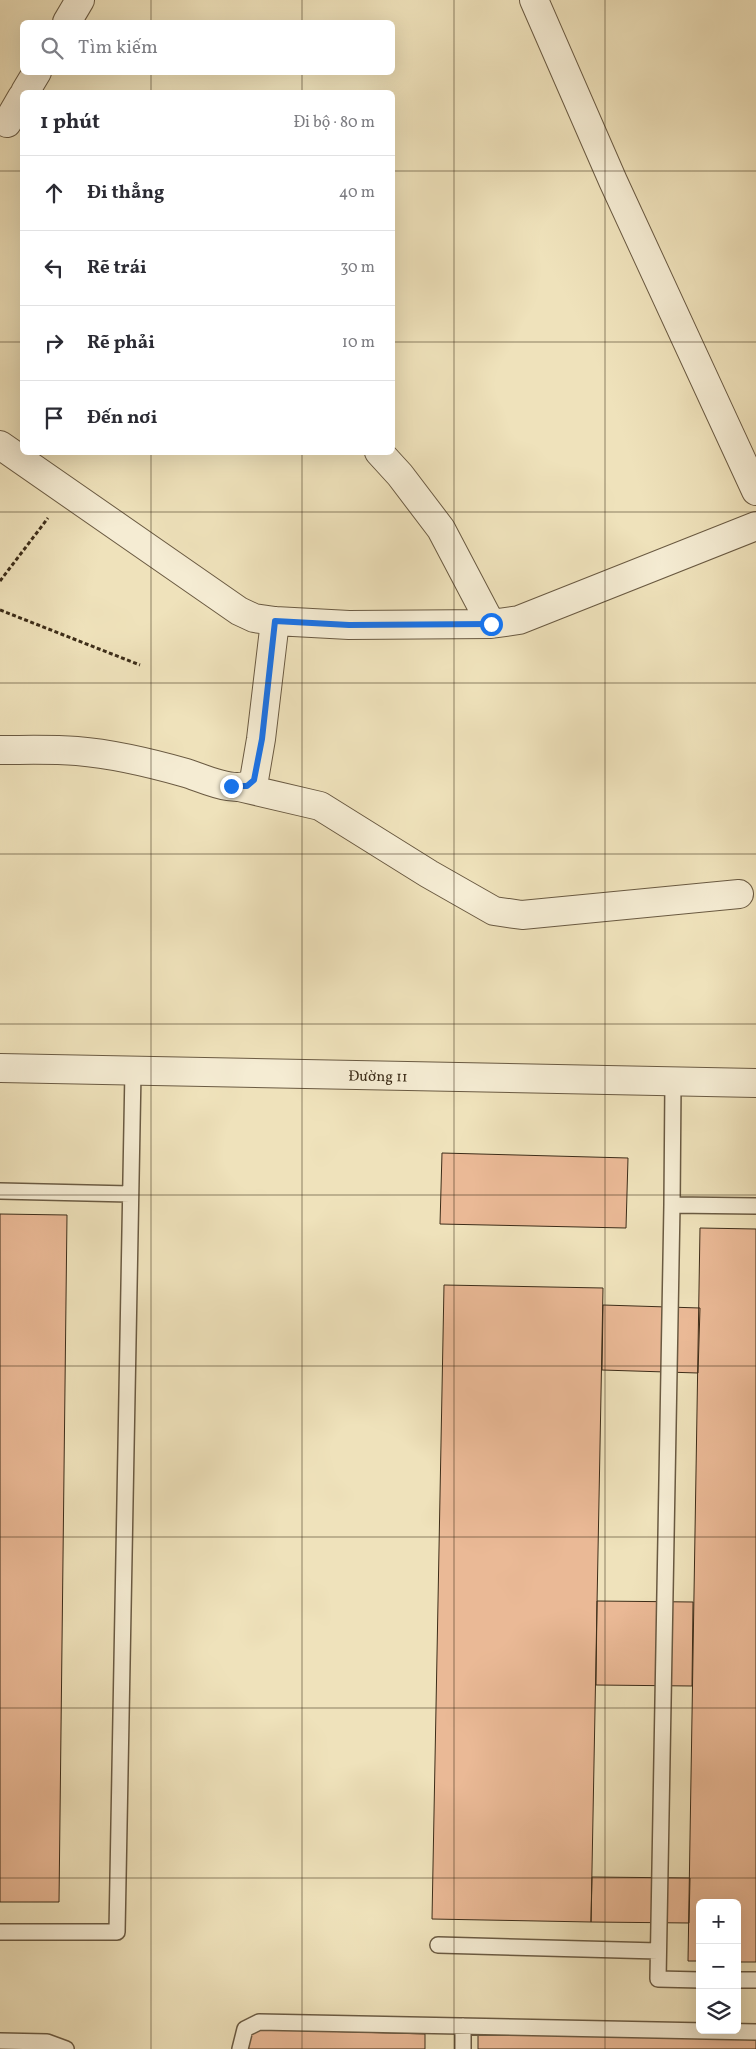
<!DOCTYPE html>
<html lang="vi">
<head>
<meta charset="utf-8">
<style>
	:root { --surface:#fff; --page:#f2f2f3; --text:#2b2b33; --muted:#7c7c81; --line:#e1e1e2 }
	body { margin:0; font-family:Vollkorn,serif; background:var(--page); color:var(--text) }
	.controls { position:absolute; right:15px; bottom:15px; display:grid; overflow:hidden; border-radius:8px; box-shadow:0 5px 20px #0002 }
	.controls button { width:45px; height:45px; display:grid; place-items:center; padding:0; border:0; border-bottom:1px solid var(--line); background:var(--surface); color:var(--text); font:25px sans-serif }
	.stop { position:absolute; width:15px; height:15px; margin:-11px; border:4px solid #1a73e8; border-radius:50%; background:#fff }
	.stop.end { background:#1a73e8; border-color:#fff; box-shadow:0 1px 5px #0008 }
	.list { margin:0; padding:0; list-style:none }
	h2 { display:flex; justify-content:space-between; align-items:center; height:65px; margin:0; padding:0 20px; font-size:21px }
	h2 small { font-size:16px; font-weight:400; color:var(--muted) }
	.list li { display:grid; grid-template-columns:32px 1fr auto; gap:15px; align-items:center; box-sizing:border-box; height:75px; padding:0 20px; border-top:1px solid var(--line) }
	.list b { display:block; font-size:19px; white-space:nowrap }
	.list em { font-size:16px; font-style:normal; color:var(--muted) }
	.icon { flex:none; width:28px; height:28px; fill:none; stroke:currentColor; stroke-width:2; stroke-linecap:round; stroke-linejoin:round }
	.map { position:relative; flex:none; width:756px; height:2049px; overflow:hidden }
	.search { position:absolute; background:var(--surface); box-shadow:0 5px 20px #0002; left:20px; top:20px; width:375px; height:55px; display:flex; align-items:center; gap:12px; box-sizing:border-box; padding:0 18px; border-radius:8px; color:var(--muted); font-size:19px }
	.panel { position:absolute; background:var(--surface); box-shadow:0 5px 20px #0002; left:20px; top:90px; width:375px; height:365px; border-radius:8px }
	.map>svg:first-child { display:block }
</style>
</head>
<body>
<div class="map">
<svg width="756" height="2049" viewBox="0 0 756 2049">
	<rect width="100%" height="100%" fill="#efe2bb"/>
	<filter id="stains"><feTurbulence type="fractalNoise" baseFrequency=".004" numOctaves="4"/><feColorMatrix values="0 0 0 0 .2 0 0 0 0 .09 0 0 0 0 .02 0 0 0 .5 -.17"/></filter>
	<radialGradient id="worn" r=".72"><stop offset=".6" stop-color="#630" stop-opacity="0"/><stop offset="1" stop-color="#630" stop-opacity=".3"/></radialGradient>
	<!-- building -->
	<path fill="#eab996" stroke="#3d2d19" d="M 442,1153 L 628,1158 L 626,1228 L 440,1224 Z
		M 0,1214 L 67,1215 L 59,1902 L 0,1902 Z
		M 700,1228 L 756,1229 L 756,1962 L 737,1962 L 737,1903 L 700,1903 L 700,1961 L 688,1961 Z
		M 444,1285 L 603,1288 L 591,1922 L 432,1919 Z
		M 603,1305 L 700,1308 L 698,1373 L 602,1370 Z
		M 597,1601 L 693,1602 L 692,1686 L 596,1685 Z
		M 592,1877 L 690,1878 L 689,1923 L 591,1922 Z
		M 248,2029 L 425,2034 L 425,2049 L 247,2049 Z
		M 478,2030 L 756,2036 L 756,2049 L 478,2049 Z"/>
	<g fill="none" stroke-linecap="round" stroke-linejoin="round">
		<defs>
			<path id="lane" d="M 0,1191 L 130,1194
				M 672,1205 L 673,1082
				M 0,1932 L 117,1932 L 133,1071
				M 438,1945 L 658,1951
				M 700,1980 L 658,1979 L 672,1205 L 756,1206
				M 737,1980 L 756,1980
				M 0,2041 L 47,2042 L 66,2049
				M 240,2049 L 245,2029 L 259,2022 L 756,2032
				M 463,2049 L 463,2026"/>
			<path id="street" d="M 534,0 L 613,181 L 756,491
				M 67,22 L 80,0
				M 25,92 L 37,72
				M 7,123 L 22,97
				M 0,445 L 239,611 L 254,618 L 275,621 L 349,625 L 491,624 L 519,620 L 756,526
				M 379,452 L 400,475 L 441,529 L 491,624
				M 0,750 C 25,750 51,749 77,751 C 113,754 151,763 186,773 C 203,778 240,797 254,780 L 261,739 L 275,621
				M 239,787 L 320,806 L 429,874 L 494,911 L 522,915 L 739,894
				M 0,1068 L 756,1083"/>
		</defs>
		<!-- lane casing -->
		<use href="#lane" stroke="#6a5a42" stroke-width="18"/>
		<!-- street casing -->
		<use href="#street" stroke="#6a5a42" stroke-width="30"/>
		<!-- path -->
		<path stroke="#3d2d19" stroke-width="3" stroke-dasharray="4 2.5" stroke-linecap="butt" d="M 0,581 L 48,518
			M 0,610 L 140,665"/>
		<!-- lane -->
		<use href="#lane" stroke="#f5ecd3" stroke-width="15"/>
		<!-- street -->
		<use href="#street" stroke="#f5ecd3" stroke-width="28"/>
	</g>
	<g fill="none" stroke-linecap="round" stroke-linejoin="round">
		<!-- route -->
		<path stroke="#1a73e8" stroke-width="6" d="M 231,786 L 247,786 L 254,780 L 262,739 L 275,621 L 349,625 L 491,624"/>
	</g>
	<!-- grid -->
	<path fill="none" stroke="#3d2d19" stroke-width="1" stroke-opacity="0.55" d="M 151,0 L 151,22M 302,0 L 302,22M 454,0 L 454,2049M 605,0 L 605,2049M 151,72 L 151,92M 302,72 L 302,92M 0,171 L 22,171M 392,171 L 756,171M 0,342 L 22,342M 392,342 L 756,342M 151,452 L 151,2049M 302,452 L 302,2049M 0,512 L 756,512M 0,683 L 756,683M 0,854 L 756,854M 0,1024 L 756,1024M 0,1195 L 756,1195M 0,1366 L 756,1366M 0,1537 L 756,1537M 0,1708 L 756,1708M 0,1878 L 756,1878"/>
	<g text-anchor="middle" stroke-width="4" stroke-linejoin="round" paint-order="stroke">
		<!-- street labels -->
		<g font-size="15" fill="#3d2d19" stroke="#f5ecd3">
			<text transform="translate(378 1076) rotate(1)" y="5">Đường 11</text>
		</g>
	</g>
	<rect width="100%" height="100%" filter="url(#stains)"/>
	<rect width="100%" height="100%" fill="url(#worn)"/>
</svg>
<div class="controls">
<button>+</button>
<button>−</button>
<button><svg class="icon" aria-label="layers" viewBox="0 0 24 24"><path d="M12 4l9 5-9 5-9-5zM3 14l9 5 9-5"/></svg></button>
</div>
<div class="stop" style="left:491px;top:624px"></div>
<div class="stop end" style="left:231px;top:786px"></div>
<div class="search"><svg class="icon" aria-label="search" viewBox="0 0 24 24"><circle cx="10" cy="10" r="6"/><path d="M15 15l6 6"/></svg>Tìm kiếm</div>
<section class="panel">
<h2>1 phút<small>Đi bộ · 80 m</small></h2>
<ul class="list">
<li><svg class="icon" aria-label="ahead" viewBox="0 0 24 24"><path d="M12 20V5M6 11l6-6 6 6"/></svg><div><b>Đi thẳng</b></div><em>40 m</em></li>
<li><svg class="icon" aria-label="left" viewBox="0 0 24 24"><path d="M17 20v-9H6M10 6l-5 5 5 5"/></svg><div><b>Rẽ trái</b></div><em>30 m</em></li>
<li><svg class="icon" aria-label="right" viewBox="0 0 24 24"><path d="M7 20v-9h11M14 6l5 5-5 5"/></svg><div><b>Rẽ phải</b></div><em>10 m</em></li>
<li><svg class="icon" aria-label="arrive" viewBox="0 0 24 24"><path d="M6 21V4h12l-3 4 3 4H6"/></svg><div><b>Đến nơi</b></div></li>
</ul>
</section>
</div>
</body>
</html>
